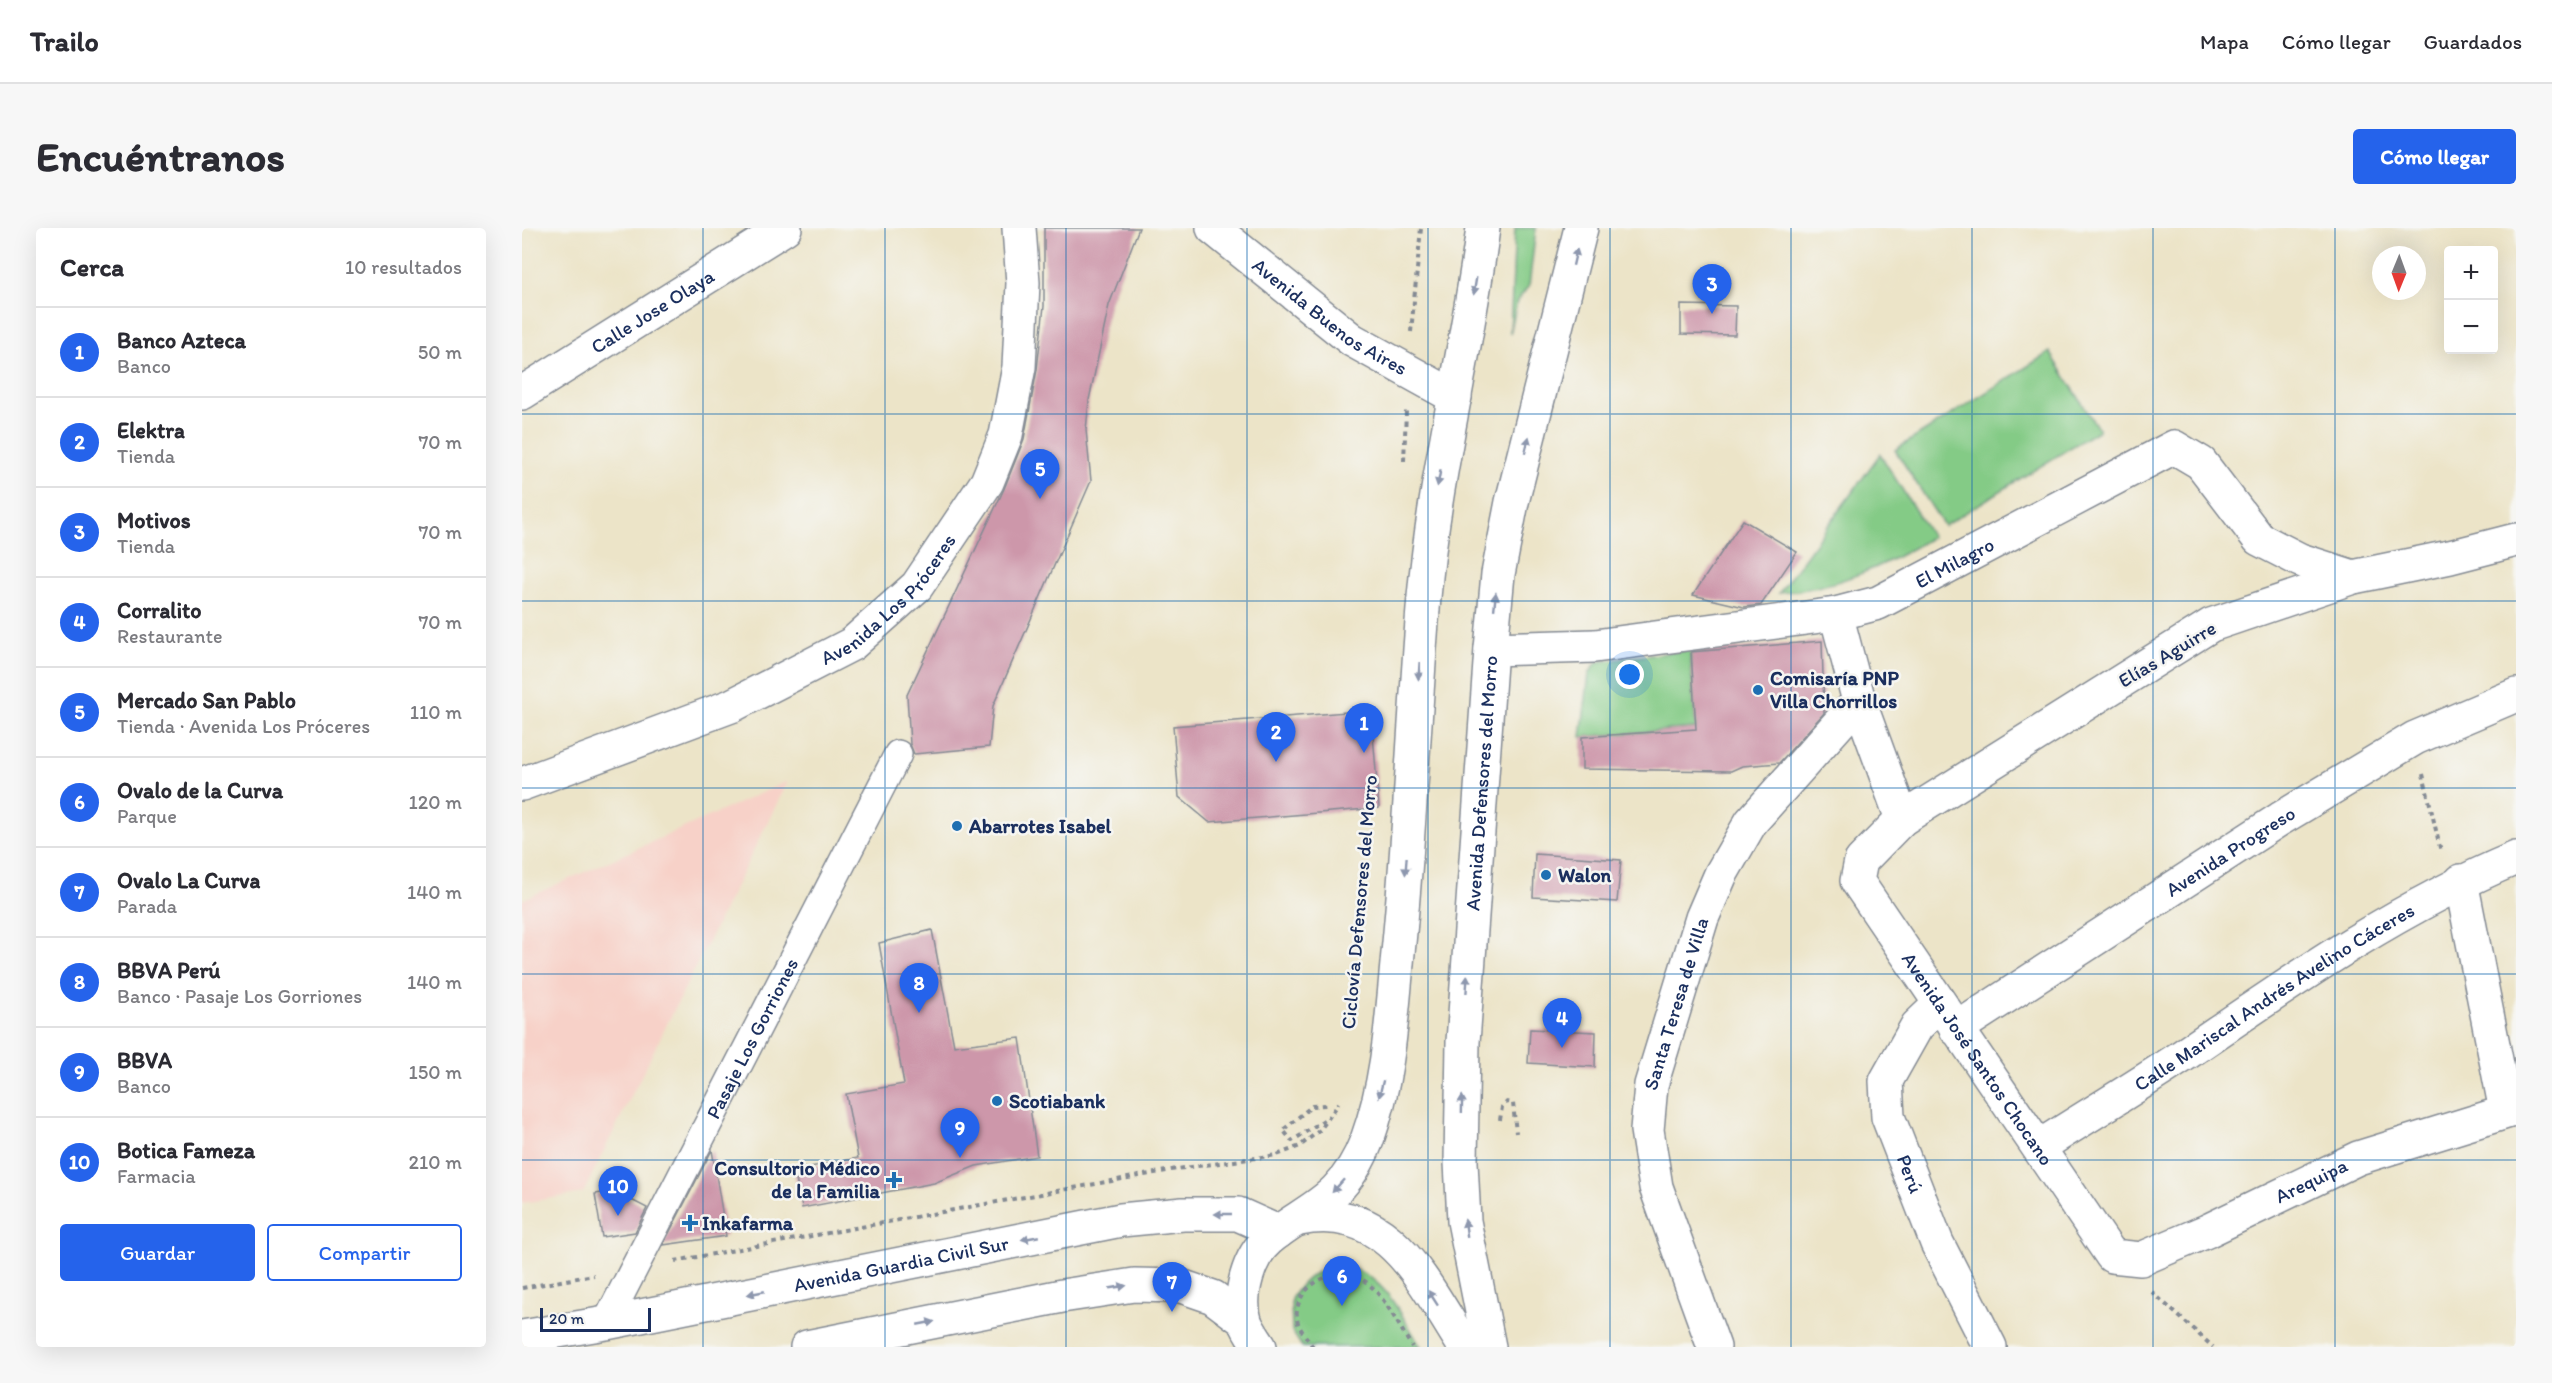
<!DOCTYPE html>
<html lang="es">
<head>
<meta charset="utf-8">
<style>
	:root { --surface:#fff; --page:#f7f7f7; --text:#2b2b33; --muted:#7c7c81; --line:#e1e1e2; --accent:#2563eb }
	body { margin:0; font-family:Itim,sans-serif; background:var(--page); color:var(--text) }
	.controls { position:absolute; right:18px; top:18px; display:grid; overflow:hidden; border-radius:6px; box-shadow:0 6px 24px #0002 }
	.controls button { width:54px; height:54px; display:grid; place-items:center; padding:0; border:0; border-bottom:2px solid var(--line); background:var(--surface); color:var(--text); font:30px sans-serif }
	.compass { position:absolute; left:1850px; top:18px; width:54px; height:54px; border-radius:50%; background:var(--surface); box-shadow:0 6px 24px #0002; rotate:181deg }
	.scale { position:absolute; left:18px; bottom:15px; width:111px; box-sizing:border-box; padding-left:6px; border:3px solid #1b2f5e; border-top:0; font-size:16px; line-height:21px; white-space:nowrap; color:#1b2f5e; -webkit-text-stroke:4px #f6f6f2; paint-order:stroke }
	.you { position:absolute; left:1108px; top:447px; width:21px; height:21px; margin:-15px; border:4px solid #fff; border-radius:50%; background:#1a73e8; box-shadow:0 0 0 9px #1a73e833 }
	.badge { display:grid; place-items:center; width:39px; height:39px; border-radius:50%; background:var(--accent); color:#fff; font-size:20px; font-weight:700 }
	.pin { position:absolute; translate:-50% -50px; filter:drop-shadow(0 2px 3px #0008) }
	.pin::after { content:''; position:absolute; top:32px; width:21px; height:18px; background:inherit; clip-path:polygon(0 0,100% 0,50% 100%) }
	.list { margin:0; padding:0; list-style:none }
	h2 { display:flex; justify-content:space-between; align-items:center; height:78px; margin:0; padding:0 24px; font-size:26px }
	h2 small { font-size:20px; font-weight:400; color:var(--muted) }
	.list li { display:grid; grid-template-columns:39px 1fr auto; gap:18px; align-items:center; box-sizing:border-box; height:90px; padding:0 24px; border-top:2px solid var(--line) }
	.list b { display:block; font-size:22px; white-space:nowrap }
	.list p { margin:0; font-size:20px; white-space:nowrap; color:var(--muted) }
	.list em { font-size:20px; font-style:normal; color:var(--muted) }
	.actions { display:flex; gap:12px; padding:18px 24px }
	.actions a { flex:1; padding:14px 0; border:2px solid var(--accent); border-radius:6px; text-align:center; font-size:21px; color:var(--accent) }
	.actions .main { background:var(--accent); color:#fff }
	.map { position:relative; flex:none; width:1994px; height:1119px; overflow:hidden; border-radius:6px }
	header { display:flex; align-items:center; gap:36px; box-sizing:border-box; height:84px; padding:0 30px; background:var(--surface); border-bottom:2px solid var(--line) }
	header strong { font-size:28px }
	nav { display:flex; gap:33px; margin-inline-start:auto; font-size:21px }
	.intro { display:flex; align-items:center; justify-content:space-between; box-sizing:border-box; height:144px; padding:0 36px }
	h1 { margin:0; font-size:42px }
	.button { padding:15px 27px; border-radius:6px; background:var(--accent); color:#fff; font-size:21px; font-weight:700 }
	main { display:flex; gap:36px; padding:0 36px }
	aside { flex:1; background:var(--surface); border-radius:6px; box-shadow:0 6px 24px #0002 }
	.map>svg:first-child { display:block }
</style>
</head>
<body>
<header>
<strong>Trailo</strong>
<nav><a>Mapa</a><a>Cómo llegar</a><a>Guardados</a></nav>
</header>
<div class="intro"><h1>Encuéntranos</h1><a class="button">Cómo llegar</a></div>
<main>
<aside>
<h2>Cerca<small>10 resultados</small></h2>
<ul class="list">
<li><span class="badge">1</span><div><b>Banco Azteca</b><p>Banco</p></div><em>50 m</em></li>
<li><span class="badge">2</span><div><b>Elektra</b><p>Tienda</p></div><em>70 m</em></li>
<li><span class="badge">3</span><div><b>Motivos</b><p>Tienda</p></div><em>70 m</em></li>
<li><span class="badge">4</span><div><b>Corralito</b><p>Restaurante</p></div><em>70 m</em></li>
<li><span class="badge">5</span><div><b>Mercado San Pablo</b><p>Tienda · Avenida Los Próceres</p></div><em>110 m</em></li>
<li><span class="badge">6</span><div><b>Ovalo de la Curva</b><p>Parque</p></div><em>120 m</em></li>
<li><span class="badge">7</span><div><b>Ovalo La Curva</b><p>Parada</p></div><em>140 m</em></li>
<li><span class="badge">8</span><div><b>BBVA Perú</b><p>Banco · Pasaje Los Gorriones</p></div><em>140 m</em></li>
<li><span class="badge">9</span><div><b>BBVA</b><p>Banco</p></div><em>150 m</em></li>
<li><span class="badge">10</span><div><b>Botica Fameza</b><p>Farmacia</p></div><em>210 m</em></li>
</ul>
<div class="actions"><a class="main">Guardar</a><a>Compartir</a></div>
</aside>
<div class="map">
<svg width="1994" height="1119" viewBox="0 0 1994 1119">
	<rect width="100%" height="100%" fill="#f6f6f2"/>
	<filter id="ink" filterUnits="userSpaceOnUse"><feTurbulence type="fractalNoise" baseFrequency=".0167" numOctaves="2"/><feDisplacementMap in="SourceGraphic" scale="12" xChannelSelector="R" yChannelSelector="G"/><feConvolveMatrix kernelMatrix="1 2 1 2 8 2 1 2 1" color-interpolation-filters="sRGB"/></filter>
	<filter id="wash" filterUnits="userSpaceOnUse"><feTurbulence type="fractalNoise" baseFrequency=".008" numOctaves="4" result="noise"/><feDisplacementMap in="SourceGraphic" scale="24" xChannelSelector="R" yChannelSelector="G"/><feGaussianBlur stdDeviation="1.35" result="paint"/><feColorMatrix in="noise" values="0 0 0 0 0 0 0 0 0 0 0 0 0 0 0 0 0 1.4 0 .05"/><feComposite in="paint" operator="in"/></filter>
	<g filter="url(#wash)">
		<rect width="100%" height="100%" fill="#ece4c8"/>
		<!-- built -->
		<path fill="#f7d1c8" d="M 266,553 L 61,965 L 0,975 L 0,672 Z"/>
		<!-- green -->
		<path fill="#84cb86" stroke="#507d72" stroke-width="1.5" d="M 993,0 L 1014,0 L 1007,58 L 995,73 L 988,106 Z
			M 1528,124 L 1577,202 L 1422,298 L 1373,222 Z
			M 1358,226 L 1410,309 C 1362,339 1314,360 1257,365 Z
			M 1168,422 L 1174,500 L 1059,509 L 1067,446 L 1075,434 Z
			M 821,1038 C 863,1046 878,1086 899,1119 L 780,1119 L 770,1103 L 769,1071 C 783,1048 795,1041 821,1038 Z"/>
		<g id="blocks">
			<!-- building -->
			<path fill="#cd97aa" d="M 522,0 L 617,0 L 587,77 L 567,172 L 564,202 L 569,253 L 471,478 L 467,519 L 392,526 L 388,516 L 385,467 L 482,261 L 502,211 L 515,142 L 522,78 Z
				M 1159,77 L 1214,78 L 1213,107 L 1159,106 Z
				M 1221,292 L 1275,324 L 1239,377 L 1222,379 L 1171,367 Z
				M 1300,413 L 1302,485 L 1257,535 L 1220,538 L 1209,543 L 1060,541 L 1060,509 L 1174,501 L 1169,424 Z
				M 849,482 L 857,580 L 687,594 L 657,569 L 651,498 Z
				M 1013,626 L 1099,632 L 1095,674 L 1011,669 Z
				M 410,702 L 432,818 L 498,810 L 515,928 L 454,938 L 412,955 L 280,980 L 272,942 L 336,930 L 324,866 L 382,856 L 357,715 Z
				M 1008,801 L 1074,804 L 1073,839 L 1006,835 Z
				M 190,922 L 204,1008 L 141,1017 Z
				M 92,963 L 125,980 L 113,1004 L 80,1009 L 73,966 Z"/>
		</g>
	</g>
	<g filter="url(#ink)">
		<use href="#blocks" fill-opacity="0" stroke="#848a93" stroke-width="1.5"/>
		<g fill="none" stroke-linecap="round" stroke-linejoin="round">
			<defs>
				<g id="pedestrian">
					<path id="s1" d="M 84,1095 L 376,526"/>
				</g>
				<g id="minor">
					<path id="s2" d="M 0,165 L 263,0"/>
					<path id="s3" d="M 1994,312 L 1928,329 L 1831,349 L 1689,397 L 1380,591 L 1339,633 L 1335,653 L 1590,1028 L 1619,1031 L 1685,1003 L 1836,930 L 1994,881"/>
					<path d="M 1314,386 L 1337,473 L 1380,591"/>
					<path id="s4" d="M 969,421 L 1073,418 L 1314,386 L 1356,375 L 1652,219 L 1679,235 L 1737,311 L 1778,332 L 1831,349"/>
					<path id="s5" d="M 0,556 L 209,478 L 330,416 L 395,358 L 465,254 L 484,207 L 497,139 L 501,55 L 497,0"/>
					<path d="M 1939,653 L 1984,883"/>
					<path id="s6" d="M 1418,776 L 1395,798 L 1364,853 L 1366,889 L 1415,1015 L 1468,1119"/>
					<path id="s7" d="M 1434,801 L 1758,591 L 1893,510 L 1994,467"/>
					<path id="s8" d="M 1517,919 C 1564,889 1612,860 1659,829 C 1766,756 1874,680 1994,630"/>
					<path id="s9" d="M 1192,1119 L 1134,959 L 1125,902 L 1129,857 L 1180,690 L 1199,646 L 1229,594 L 1337,473"/>
				</g>
				<g id="tertiary">
					<path id="s10" d="M 691,0 L 830,112 L 933,169"/>
				</g>
				<g id="secondary">
					<path id="s11" d="M 0,1109 L 84,1095 L 599,992 L 661,986 L 716,986 L 756,1004"/>
					<path d="M 285,1119 L 540,1068 L 612,1057 L 659,1058 L 691,1069 L 723,1093"/>
				</g>
				<g id="primary">
					<path d="M 777,991 C 868,973 901,1055 943,1119"/>
					<path d="M 738,1119 C 733,1111 726,1102 723,1093 C 716,1067 726,1029 747,1011 C 768,993 794,982 814,962 C 828,948 838,930 845,912 C 867,852 870,787 876,725 C 888,607 892,488 902,369 C 913,245 945,124 961,0"/>
					<path id="s12" d="M 967,1119 L 942,993 L 939,934 L 941,814 L 969,421 L 976,346 L 990,274 L 1059,0"/>
				</g>
			</defs>
			<!-- pedestrian casing -->
			<use href="#pedestrian" stroke="#848a93" stroke-width="30"/>
			<!-- minor casing -->
			<use href="#minor" stroke="#848a93" stroke-width="36"/>
			<!-- tertiary casing -->
			<use href="#tertiary" stroke="#848a93" stroke-width="36"/>
			<!-- secondary casing -->
			<use href="#secondary" stroke="#848a93" stroke-width="36"/>
			<!-- primary casing -->
			<use href="#primary" stroke="#848a93" stroke-width="36"/>
			<!-- path -->
			<path stroke="#848a93" stroke-width="4" stroke-dasharray="4.5 4.5" stroke-linecap="butt" d="M 889,104 L 899,0
				M 882,233 L 884,183
				M 1901,546 L 1919,624
				M 802,892 L 770,913 L 761,902 L 790,878 L 804,877
				M 978,892 L 980,879 L 985,874 L 991,875 L 994,905
				M 153,1033 L 655,941 L 755,927 L 778,918 L 798,902 L 817,875
				M 0,1060 L 72,1047
				M 1630,1064 L 1691,1119
				M 791,1119 C 786,1111 776,1100 775,1091 C 771,1057 814,1036 841,1052 C 860,1063 878,1100 890,1119"/>
			<!-- pedestrian -->
			<use href="#pedestrian" stroke="#fff" stroke-width="27"/>
			<!-- minor -->
			<use href="#minor" stroke="#fff" stroke-width="33"/>
			<!-- tertiary -->
			<use href="#tertiary" stroke="#fff" stroke-width="33"/>
			<!-- secondary -->
			<use href="#secondary" stroke="#fff" stroke-width="33"/>
			<!-- primary -->
			<use href="#primary" stroke="#fff" stroke-width="33"/>
		</g>
		<!-- one-way arrows -->
		<defs><path id="oneway-solid" d="M-6-.8H1V-3.2L6.5 0L1 3.2V.8H-6Z" transform="scale(1.5)"/></defs>
		<g fill="#8d97ae">
			<use href="#oneway-solid" transform="translate(1053 29) rotate(-77)"/>
			<use href="#oneway-solid" transform="translate(953 58) rotate(99)"/>
			<use href="#oneway-solid" transform="translate(1005 217) rotate(-76)"/>
			<use href="#oneway-solid" transform="translate(917 250) rotate(101)"/>
			<use href="#oneway-solid" transform="translate(973 373) rotate(-84)"/>
			<use href="#oneway-solid" transform="translate(897 443) rotate(94)"/>
			<use href="#oneway-solid" transform="translate(884 638) rotate(94)"/>
			<use href="#oneway-solid" transform="translate(945 756) rotate(-86)"/>
			<use href="#oneway-solid" transform="translate(859 861) rotate(104)"/>
			<use href="#oneway-solid" transform="translate(940 876) rotate(-89)"/>
			<use href="#oneway-solid" transform="translate(816 958) rotate(132)"/>
			<use href="#oneway-solid" transform="translate(701 986) rotate(-180)"/>
			<use href="#oneway-solid" transform="translate(944 1000) rotate(-98)"/>
			<use href="#oneway-solid" transform="translate(508 1010) rotate(169)"/>
			<use href="#oneway-solid" transform="translate(596 1059) rotate(-9)"/>
			<use href="#oneway-solid" transform="translate(234 1065) rotate(169)"/>
			<use href="#oneway-solid" transform="translate(911 1070) rotate(-123)"/>
			<use href="#oneway-solid" transform="translate(404 1095) rotate(-11)"/>
		</g>
	</g>
	<!-- grid -->
	<path fill="none" stroke="#1f6fb2" stroke-width="1.5" stroke-opacity="0.55" d="M 181,0 L 181,1119M 363,0 L 363,1119M 544,0 L 544,1119M 725,0 L 725,1119M 906,0 L 906,1119M 1088,0 L 1088,1119M 1269,0 L 1269,1119M 1450,0 L 1450,1119M 1631,0 L 1631,1119M 1813,0 L 1813,1119M 0,186 L 1994,186M 0,373 L 1994,373M 0,560 L 1994,560M 0,746 L 1994,746M 0,932 L 1994,932"/>
	<!-- markers -->
	<g fill="#1f6fb2" stroke="#f6f6f2" stroke-width="2">
		<circle cx="1236" cy="462" r="6"/>
		<circle cx="435" cy="598" r="6"/>
		<circle cx="1024" cy="647" r="6"/>
		<circle cx="475" cy="873" r="6"/>
		<path d="M369 943h6v6h6v6h-6v6h-6v-6h-6v-6h6z"/>
		<path d="M165 986h6v6h6v6h-6v6h-6v-6h-6v-6h6z"/>
	</g>
	<g text-anchor="middle" stroke-width="5" stroke-linejoin="round" paint-order="stroke">
		<!-- street labels -->
		<g font-size="20" fill="#1b2f5e" stroke="#f6f6f2">
			<text dy="7" stroke="none"><textPath href="#s2" startOffset="154">Calle Jose Olaya</textPath></text>
			<text dy="7" stroke="none"><textPath href="#s10" startOffset="147">Avenida Buenos Aires</textPath></text>
			<text dy="7" stroke="none"><textPath href="#s4" startOffset="477">El Milagro</textPath></text>
			<text dy="7" stroke="none"><textPath href="#s5" startOffset="416">Avenida Los Próceres</textPath></text>
			<text transform="translate(1645 426) rotate(-31)" y="7">Elías Aguirre</text>
			<text dy="7" stroke="none"><textPath href="#s12" startOffset="567">Avenida Defensores del Morro</textPath></text>
			<text dy="7" stroke="none"><textPath href="#s7" startOffset="327">Avenida Progreso</textPath></text>
			<text transform="translate(837 674) rotate(-85)" y="7">Ciclovía Defensores del Morro</text>
			<text dy="7" stroke="none"><textPath href="#s8" startOffset="279">Calle Mariscal Andrés Avelino Cáceres</textPath></text>
			<text dy="7" stroke="none"><textPath href="#s9" startOffset="358">Santa Teresa de Villa</textPath></text>
			<text dy="7" stroke="none"><textPath href="#s1" startOffset="320">Pasaje Los Gorriones</textPath></text>
			<text dy="7" stroke="none"><textPath href="#s3" startOffset="976">Avenida José Santos Chocano</textPath></text>
			<text dy="7" stroke="none"><textPath href="#s6" startOffset="192">Perú</textPath></text>
			<text dy="7" stroke="none"><textPath href="#s3" startOffset="1431">Arequipa</textPath></text>
			<text dy="7" stroke="none"><textPath href="#s11" startOffset="386">Avenida Guardia Civil Sur</textPath></text>
		</g>
		<!-- poi labels -->
		<g font-size="20" font-weight="bold" fill="#1b2f5e" stroke="#f6f6f2" text-anchor="start">
			<text x="1248" y="457">Comisaría PNP<tspan x="1248" dy="23">Villa Chorrillos</tspan></text>
			<text x="447" y="605">Abarrotes Isabel</text>
			<text x="1036" y="654">Walon</text>
			<text x="487" y="880">Scotiabank</text>
			<text x="358" y="947" text-anchor="end">Consultorio Médico<tspan x="358" dy="23">de la Familia</tspan></text>
			<text x="180" y="1002">Inkafarma</text>
		</g>
	</g>
</svg>
<div class="controls">
<button>+</button>
<button>−</button>
</div>
<svg class="compass" viewBox="-18 -18 36 36"><path d="M0-13l5 13h-10z" fill="#e53935"/><path d="M0 13l5-13h-10z" fill="#7c7c81"/></svg>
<div class="scale">20 m</div>
<div class="you"></div>
<div class="pin badge" style="left:842px;top:525px">1</div>
<div class="pin badge" style="left:754px;top:534px">2</div>
<div class="pin badge" style="left:1190px;top:86px">3</div>
<div class="pin badge" style="left:1040px;top:820px">4</div>
<div class="pin badge" style="left:518px;top:271px">5</div>
<div class="pin badge" style="left:820px;top:1078px">6</div>
<div class="pin badge" style="left:650px;top:1084px">7</div>
<div class="pin badge" style="left:397px;top:785px">8</div>
<div class="pin badge" style="left:438px;top:930px">9</div>
<div class="pin badge" style="left:96px;top:988px">10</div>
</div>
</main>
</body>
</html>
